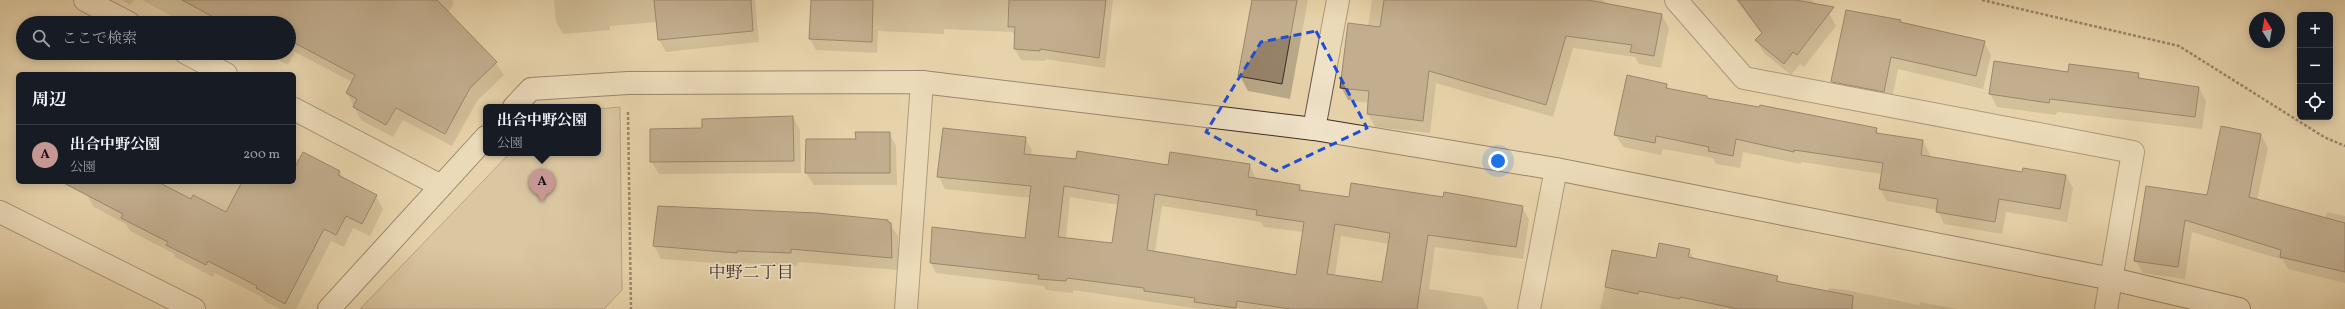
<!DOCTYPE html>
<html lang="ja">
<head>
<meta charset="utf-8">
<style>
	:root { --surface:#171b24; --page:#20242c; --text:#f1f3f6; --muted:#9ea1a6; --line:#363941; --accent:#c59692 }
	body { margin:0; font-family:Vollkorn,"Noto Serif JP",serif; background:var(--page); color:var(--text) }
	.controls { position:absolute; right:12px; top:12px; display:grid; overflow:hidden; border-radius:6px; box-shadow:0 2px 10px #0003 }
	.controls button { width:36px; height:36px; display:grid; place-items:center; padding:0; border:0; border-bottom:1px solid var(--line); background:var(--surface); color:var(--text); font:20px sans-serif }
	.compass { position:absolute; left:2249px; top:12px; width:36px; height:36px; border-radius:50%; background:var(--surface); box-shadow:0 2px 10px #0003; rotate:349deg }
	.you { position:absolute; left:1498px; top:161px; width:14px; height:14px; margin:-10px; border:3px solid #fff; border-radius:50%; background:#1a73e8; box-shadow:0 0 0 6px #1a73e833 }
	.badge { display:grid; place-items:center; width:26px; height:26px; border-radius:50%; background:var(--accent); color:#111; font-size:13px; font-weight:700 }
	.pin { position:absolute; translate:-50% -33px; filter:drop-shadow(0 1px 2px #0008) }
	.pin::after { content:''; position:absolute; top:21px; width:14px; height:12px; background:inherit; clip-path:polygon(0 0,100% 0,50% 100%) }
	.popup { position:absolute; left:483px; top:104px; width:118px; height:52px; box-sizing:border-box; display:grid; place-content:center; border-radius:6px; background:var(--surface); filter:drop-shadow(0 1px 3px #0005); font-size:13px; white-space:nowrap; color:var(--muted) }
	.popup b { font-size:15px; color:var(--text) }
	.popup::after { content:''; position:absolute; left:50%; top:100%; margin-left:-8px; border:8px solid transparent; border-top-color:var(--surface) }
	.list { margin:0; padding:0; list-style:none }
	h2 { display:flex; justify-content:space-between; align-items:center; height:52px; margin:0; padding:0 16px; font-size:17px }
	h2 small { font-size:13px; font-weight:400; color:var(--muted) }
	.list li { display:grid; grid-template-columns:26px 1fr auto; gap:12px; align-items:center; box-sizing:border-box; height:60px; padding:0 16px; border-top:1px solid var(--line) }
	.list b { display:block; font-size:15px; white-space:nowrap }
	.list p { margin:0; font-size:13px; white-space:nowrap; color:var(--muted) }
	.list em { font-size:13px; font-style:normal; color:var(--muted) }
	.icon { flex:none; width:22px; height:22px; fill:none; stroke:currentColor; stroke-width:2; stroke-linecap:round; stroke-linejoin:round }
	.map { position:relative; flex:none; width:2345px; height:309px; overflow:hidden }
	.search { position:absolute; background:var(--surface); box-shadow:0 2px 10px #0003; left:16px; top:16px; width:280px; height:44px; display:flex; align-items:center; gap:10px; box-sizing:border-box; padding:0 14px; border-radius:22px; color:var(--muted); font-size:15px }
	.panel { position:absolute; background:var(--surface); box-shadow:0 2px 10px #0003; left:16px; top:72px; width:280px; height:112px; border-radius:6px }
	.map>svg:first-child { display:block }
</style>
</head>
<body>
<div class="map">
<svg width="2345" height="309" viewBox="0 0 2345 309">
	<rect width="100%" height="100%" fill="#e7d3ab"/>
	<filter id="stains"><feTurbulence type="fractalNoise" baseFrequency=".005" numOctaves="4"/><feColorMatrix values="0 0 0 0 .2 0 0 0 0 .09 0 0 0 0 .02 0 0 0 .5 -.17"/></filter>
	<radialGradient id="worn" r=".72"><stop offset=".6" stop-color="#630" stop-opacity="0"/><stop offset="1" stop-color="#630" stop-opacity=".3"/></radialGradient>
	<!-- green -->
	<path fill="#cab694" stroke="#84705c" d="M 620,107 L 622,290 L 604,309 L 360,309 L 510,153 L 598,153 L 598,109 Z"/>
	<!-- shadow -->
	<path fill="#0003" fill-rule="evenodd" d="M 122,0 L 134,0 L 130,5 Z
		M 142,0 L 452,0 L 454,3 L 448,13 L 496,63 L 504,75 L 477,101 L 452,146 L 403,120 L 393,137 L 361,120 L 347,93 L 352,82 L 295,52 L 288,65 L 265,53 L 289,53 L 289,23 L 184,23 Z
		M 554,0 L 755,0 L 759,42 L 666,52 L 659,40 L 657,22 L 610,26 L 610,30 L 563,34 L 556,22 Z
		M 812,0 L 1113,0 L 1105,68 L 1045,59 L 1045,61 L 1021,60 L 1015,49 L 1016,37 L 1012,32 L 944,29 L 944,34 L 878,31 L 877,53 L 816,50 L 810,39 Z
		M 1253,0 L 1308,0 L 1290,99 L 1248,91 L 1240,76 Z
		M 1372,0 L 1603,0 L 1606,4 L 1662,15 L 1669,28 L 1661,68 L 1639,64 L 1635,57 L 1573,48 L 1553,117 L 1436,83 L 1430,133 L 1375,127 L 1368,114 L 1369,103 L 1348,100 L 1341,87 L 1368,26 Z
		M 1736,0 L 1811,0 L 1829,13 L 1836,26 L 1804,67 L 1800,64 L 1791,75 L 1764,53 L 1757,41 L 1762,34 Z
		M 1900,21 L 1901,23 L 1984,42 L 1991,55 L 1983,89 L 1898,69 L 1891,104 L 1839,93 L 1832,81 Z
		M 2069,73 L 2138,74 L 2142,80 L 2199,88 L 2206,101 L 2202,129 L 2057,112 L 2056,115 L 1997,107 L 1990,94 Z
		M 1666,84 L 1670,90 L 1707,99 L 1876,129 L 1879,135 L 1923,141 L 1930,154 L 1929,158 L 2023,173 L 2066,175 L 2073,188 L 2067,222 L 2006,212 L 2002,234 L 1944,224 L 1937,210 L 1887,201 L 1880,189 L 1882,174 L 1801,162 L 1801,164 L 1743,152 L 1740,168 L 1716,164 L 1713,158 L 1663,149 L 1661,155 L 1623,147 L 1615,134 Z
		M 793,117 L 800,130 L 801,173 L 659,174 L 651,161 L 704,129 Z
		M 889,133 L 896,146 L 897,185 L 814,185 L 806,173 Z
		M 2261,135 L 2268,148 L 2257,200 L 2325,218 L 2327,212 L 2345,216 L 2345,283 L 2288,269 L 2283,260 L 2192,232 L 2185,279 L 2143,273 L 2135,260 L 2208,196 Z
		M 1025,138 L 1032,150 L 1031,155 L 1169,166 L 1250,165 L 1256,179 L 1300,186 L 1303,191 L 1350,198 L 1444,198 L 1522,207 L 1529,219 L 1523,259 L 1435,247 L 1429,289 L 1482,297 L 1488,309 L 1200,309 L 1073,290 L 1073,293 L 1046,290 L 1044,286 L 936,273 L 930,261 L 933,228 L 1026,239 L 1031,198 L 945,189 L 939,177 ZM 1070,197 L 1119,205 L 1113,244 L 1066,239 ZM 1162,206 L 1261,222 L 1264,227 L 1303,232 L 1297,276 L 1155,252 ZM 1341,236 L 1389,244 L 1383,283 L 1335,276 Z
		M 294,158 L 340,172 L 344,179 L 376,196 L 383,209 L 370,236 L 353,228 L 344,247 L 331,241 L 296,309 L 280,309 L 264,301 L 262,297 L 215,273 L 213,277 L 175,257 L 173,253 L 130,231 L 126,224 L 94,207 L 86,194 L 93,182 L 294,182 Z
		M 659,207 L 888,221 L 898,236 L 898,270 L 798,262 L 797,266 L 744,263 L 744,265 L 661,259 L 654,246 Z
		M 1689,250 L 1695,260 L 1777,277 L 1781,283 L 1828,292 L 1829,288 L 1846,290 L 1919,305 L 1920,302 L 1957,309 L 1600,309 L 1613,251 L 1657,260 Z"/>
	<!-- building -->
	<path fill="#96826a" stroke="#3e2b24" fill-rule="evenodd" d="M 182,0 L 437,0 L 497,62 L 470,88 L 445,134 L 396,108 L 386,125 L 353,107 L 357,99 L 346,93 L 355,75 L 289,40 L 289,23 L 224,23 Z
		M 654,0 L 751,0 L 753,31 L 658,40 Z
		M 811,0 L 873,0 L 872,42 L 809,39 Z
		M 1009,0 L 1106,0 L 1099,58 L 1040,49 L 1040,51 L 1014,49 L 1015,27 L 1008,27 Z
		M 1252,0 L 1297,0 L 1282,84 L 1238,76 Z
		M 1384,0 L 1588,0 L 1662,14 L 1654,56 L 1630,52 L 1632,45 L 1566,36 L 1546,105 L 1429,71 L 1423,121 L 1367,114 L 1369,91 L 1340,88 L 1348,23 L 1380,27 Z
		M 1738,0 L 1795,0 L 1834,7 L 1797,55 L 1793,52 L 1784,64 L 1755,40 L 1762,33 Z
		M 1846,10 L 1901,20 L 1900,22 L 1985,41 L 1976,76 L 1891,57 L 1884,92 L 1832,82 L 1831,81 Z
		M 1994,61 L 2068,72 L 2069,64 L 2139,73 L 2138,78 L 2199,87 L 2195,117 L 2050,99 L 2049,103 L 1989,94 Z
		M 1627,75 L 1667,84 L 1666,88 L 1707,96 L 1707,98 L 1759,107 L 1760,105 L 1877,128 L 1876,133 L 1923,140 L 1921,155 L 2022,172 L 2023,168 L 2066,175 L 2060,209 L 1999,199 L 1995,222 L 1936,212 L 1938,199 L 1879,189 L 1883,163 L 1794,150 L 1794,152 L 1736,139 L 1733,156 L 1708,151 L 1709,147 L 1656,136 L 1655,143 L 1614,135 Z
		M 793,116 L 794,161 L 650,162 L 650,129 L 702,128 L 702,119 Z
		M 2221,126 L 2261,134 L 2249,197 L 2345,223 L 2345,272 L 2280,257 L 2281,250 L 2185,220 L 2178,267 L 2134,261 L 2146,186 L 2207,195 Z
		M 943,128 L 1026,137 L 1024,154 L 1076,159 L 1077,151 L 1168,165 L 1170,152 L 1250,164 L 1248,177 L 1300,185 L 1299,190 L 1349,197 L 1351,183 L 1443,197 L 1444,192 L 1523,206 L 1516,247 L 1428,235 L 1417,309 L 1291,309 L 1237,301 L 1236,308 L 1194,302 L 1195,298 L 1144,291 L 1144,288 L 1067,278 L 1066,281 L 1038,279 L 1039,275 L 930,263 L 932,227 L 1025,238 L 1031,186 L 937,177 ZM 1064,186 L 1119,195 L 1112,243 L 1058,237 ZM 1155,194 L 1257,210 L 1256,215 L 1304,222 L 1296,275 L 1147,250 ZM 1335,224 L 1390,233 L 1382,282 L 1327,274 Z
		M 855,132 L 890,132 L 890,173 L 805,173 L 806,139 L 856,139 Z
		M 303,152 L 340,171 L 338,175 L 377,195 L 362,224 L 346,216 L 336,235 L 324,229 L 285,304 L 256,288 L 257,286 L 208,261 L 206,265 L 166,245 L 168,242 L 121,218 L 123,214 L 62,182 L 158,182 L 191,199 L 193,195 L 226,212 L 242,182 L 294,182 L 294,169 Z
		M 658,206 L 817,213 L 888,220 L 888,222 L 891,223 L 892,258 L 791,249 L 791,253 L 737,251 L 737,253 L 653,246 Z
		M 1659,243 L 1690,249 L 1688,257 L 1778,276 L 1776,281 L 1853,296 L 1852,309 L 1738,309 L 1680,297 L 1680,299 L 1639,291 L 1638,294 L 1605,287 L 1612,250 L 1656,258 Z"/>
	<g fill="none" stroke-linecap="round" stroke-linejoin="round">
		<defs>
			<path id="street" d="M 85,0 L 129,23
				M 1676,0 L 1744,78 L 2133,152 L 2106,309
				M 186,53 L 226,74
				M 294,109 L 441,186
				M 1314,129 L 1338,0
				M 0,212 L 194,309
				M 906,309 L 922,82
				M 1529,309 L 1556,169"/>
			<path id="secondary" d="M 514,107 L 531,89 L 628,83 L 922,82 L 1314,129 L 1556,169 L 2112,279 L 2239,309
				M 329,309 L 486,137"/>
		</defs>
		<!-- street casing -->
		<use href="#street" stroke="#685546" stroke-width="24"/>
		<!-- secondary casing -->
		<use href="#secondary" stroke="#3e2b24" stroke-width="24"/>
		<!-- path -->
		<path stroke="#3e2b24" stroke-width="2.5" stroke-dasharray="3 2" stroke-linecap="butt" d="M 1982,0 L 2179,46 L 2324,137 L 2345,146
			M 628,112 L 631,309"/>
		<!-- street -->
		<use href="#street" stroke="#efe2c8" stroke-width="22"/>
		<!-- secondary -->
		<use href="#secondary" stroke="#efe2c8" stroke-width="22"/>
	</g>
	<!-- marked area -->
	<path d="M0 0H2345V309H0ZM 1316,31 L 1367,128 L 1276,171 L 1206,132 L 1261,42 Z" fill="#e7d3ab" fill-opacity=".55" fill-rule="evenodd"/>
	<path fill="none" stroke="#1d4ed8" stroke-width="3" stroke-dasharray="8 5" stroke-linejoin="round" d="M 1316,31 L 1367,128 L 1276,171 L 1206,132 L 1261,42 Z"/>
	<g text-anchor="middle" stroke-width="3.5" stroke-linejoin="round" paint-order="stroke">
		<!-- neighbourhood labels -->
		<g font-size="17" fill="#3e2b24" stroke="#efe2c8">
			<text x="751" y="278">中野二丁目</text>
		</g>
	</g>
	<rect width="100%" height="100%" filter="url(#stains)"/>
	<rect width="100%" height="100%" fill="url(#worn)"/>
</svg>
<div class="controls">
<button>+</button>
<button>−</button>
<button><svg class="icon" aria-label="locate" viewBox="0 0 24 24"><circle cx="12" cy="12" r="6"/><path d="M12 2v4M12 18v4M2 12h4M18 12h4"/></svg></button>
</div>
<svg class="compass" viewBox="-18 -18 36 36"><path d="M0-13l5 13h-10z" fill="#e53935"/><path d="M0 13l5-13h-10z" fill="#9ea1a6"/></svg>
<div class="you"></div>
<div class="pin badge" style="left:542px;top:202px">A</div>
<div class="popup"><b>出合中野公園</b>公園</div>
<div class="search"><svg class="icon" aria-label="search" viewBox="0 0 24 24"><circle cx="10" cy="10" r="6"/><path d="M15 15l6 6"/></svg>ここで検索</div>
<section class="panel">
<h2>周辺<small></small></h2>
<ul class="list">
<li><span class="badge">A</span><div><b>出合中野公園</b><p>公園</p></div><em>200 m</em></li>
</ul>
</section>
</div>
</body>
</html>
